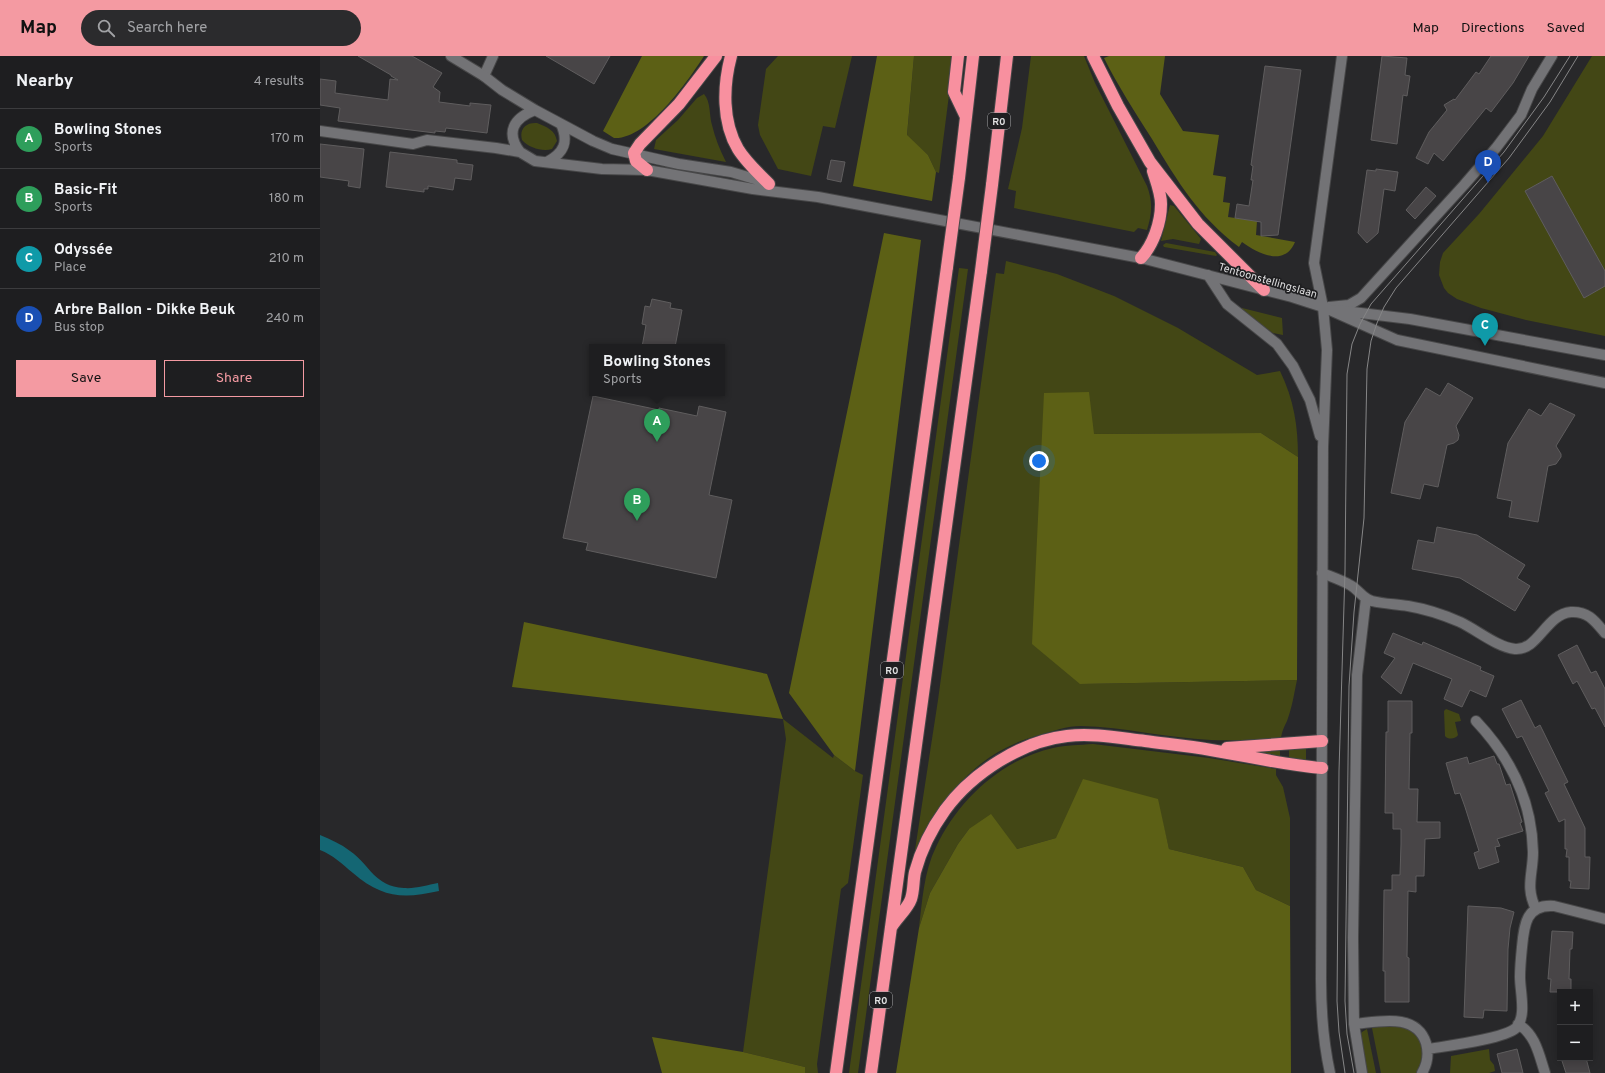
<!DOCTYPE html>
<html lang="en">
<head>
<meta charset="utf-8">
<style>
	:root { --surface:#1e1e20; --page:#2b2b2d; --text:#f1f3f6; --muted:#a1a2a5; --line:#3c3c3e; --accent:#f49aa2 }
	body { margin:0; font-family:Overpass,sans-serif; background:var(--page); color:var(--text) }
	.controls { position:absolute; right:12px; bottom:12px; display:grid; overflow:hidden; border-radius:0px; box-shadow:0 2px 10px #0003 }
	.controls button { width:36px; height:36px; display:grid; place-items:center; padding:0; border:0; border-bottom:1px solid var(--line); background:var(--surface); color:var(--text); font:20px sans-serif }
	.you { position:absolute; left:719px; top:405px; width:14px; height:14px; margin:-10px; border:3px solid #fff; border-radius:50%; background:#1a73e8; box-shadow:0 0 0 6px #1a73e833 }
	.badge { display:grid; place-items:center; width:26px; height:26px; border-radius:50%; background:var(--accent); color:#fff; font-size:13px; font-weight:700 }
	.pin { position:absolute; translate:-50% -33px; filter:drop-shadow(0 1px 2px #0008) }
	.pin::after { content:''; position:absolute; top:21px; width:14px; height:12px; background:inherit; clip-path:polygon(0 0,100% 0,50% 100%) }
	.popup { position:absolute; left:269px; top:288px; width:136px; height:52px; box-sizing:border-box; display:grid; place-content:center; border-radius:0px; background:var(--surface); filter:drop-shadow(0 1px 3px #0005); font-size:13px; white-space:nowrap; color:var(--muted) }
	.popup b { font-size:15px; color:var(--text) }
	.popup::after { content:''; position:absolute; left:50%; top:100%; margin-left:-8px; border:8px solid transparent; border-top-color:var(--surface) }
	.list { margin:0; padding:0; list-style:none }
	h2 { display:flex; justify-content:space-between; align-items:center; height:52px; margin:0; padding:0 16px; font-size:17px }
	h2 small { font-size:13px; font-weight:400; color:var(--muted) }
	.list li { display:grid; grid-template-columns:26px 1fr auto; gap:12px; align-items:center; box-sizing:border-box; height:60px; padding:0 16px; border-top:1px solid var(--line) }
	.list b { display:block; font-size:15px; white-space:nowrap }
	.list p { margin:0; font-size:13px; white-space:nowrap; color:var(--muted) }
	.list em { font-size:13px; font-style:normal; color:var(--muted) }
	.actions { display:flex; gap:8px; padding:12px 16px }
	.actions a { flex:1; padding:9px 0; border:1px solid var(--accent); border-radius:0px; text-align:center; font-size:14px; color:var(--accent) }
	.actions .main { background:var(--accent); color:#111 }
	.icon { flex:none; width:22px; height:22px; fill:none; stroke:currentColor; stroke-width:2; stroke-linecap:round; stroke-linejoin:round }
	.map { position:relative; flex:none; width:1285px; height:1017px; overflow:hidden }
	header { display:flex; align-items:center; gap:24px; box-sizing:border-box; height:56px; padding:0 20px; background:var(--accent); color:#111 }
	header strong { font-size:19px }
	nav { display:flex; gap:22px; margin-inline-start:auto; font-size:14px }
	.search { width:280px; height:36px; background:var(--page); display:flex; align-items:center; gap:10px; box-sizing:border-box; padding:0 14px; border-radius:22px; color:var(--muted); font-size:15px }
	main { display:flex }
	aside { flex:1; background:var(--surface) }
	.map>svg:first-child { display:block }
</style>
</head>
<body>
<header>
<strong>Map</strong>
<div class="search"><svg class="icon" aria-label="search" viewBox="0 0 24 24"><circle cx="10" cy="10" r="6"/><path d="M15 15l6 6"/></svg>Search here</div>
<nav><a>Map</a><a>Directions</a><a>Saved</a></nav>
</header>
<main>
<aside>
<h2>Nearby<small>4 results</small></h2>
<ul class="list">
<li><span class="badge" style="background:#2e9e5b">A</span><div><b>Bowling Stones</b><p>Sports</p></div><em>170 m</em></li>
<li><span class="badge" style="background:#2e9e5b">B</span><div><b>Basic-Fit</b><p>Sports</p></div><em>180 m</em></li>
<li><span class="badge" style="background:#0f9aa8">C</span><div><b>Odyssée</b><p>Place</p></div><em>210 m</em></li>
<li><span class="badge" style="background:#1a4fb4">D</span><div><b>Arbre Ballon - Dikke Beuk</b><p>Bus stop</p></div><em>240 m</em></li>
</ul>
<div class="actions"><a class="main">Save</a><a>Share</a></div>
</aside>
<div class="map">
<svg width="1285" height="1017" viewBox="0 0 1285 1017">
	<rect width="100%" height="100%" fill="#28282a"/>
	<!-- green -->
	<path fill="#434715" d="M 458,0 L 532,0 L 515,72 L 503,70 L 491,120 L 458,113 L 440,79 L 438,69 L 446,13 Z
		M 594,0 L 634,0 L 619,117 L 616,116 L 608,99 L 587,80 Z
		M 711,0 L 764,0 L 775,27 L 827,130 C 833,146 832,158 827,174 L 818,172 L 814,176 L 694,152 L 696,135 L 688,133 L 702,72 Z
		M 1272,0 L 1285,0 L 1285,280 L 1206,264 L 1161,252 L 1137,243 L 1128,237 L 1124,232 L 1119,219 L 1120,206 L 1123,197 L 1159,158 L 1223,80 Z
		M 384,38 C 391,46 389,59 392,69 C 395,82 400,94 406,106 L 334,93 L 336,84 L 358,64 L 377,42 Z
		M 217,67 C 227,71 235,74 237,85 L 232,93 C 223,96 209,92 202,84 C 199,73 206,66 217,67 Z
		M 850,149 L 854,150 L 881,183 L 879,188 L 853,183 L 841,185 Z
		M 846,187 L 895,196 L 897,199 L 896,200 L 844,191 L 843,189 Z
		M 686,205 L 737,218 L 794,240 L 858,272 L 937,319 L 960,315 C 974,344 978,370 978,401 L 941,377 L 773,378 L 760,628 L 977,624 C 974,638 972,652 967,665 C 964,671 962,675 961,682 C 937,683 914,685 891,684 C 847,682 804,671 761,670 C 747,670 733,675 719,679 C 655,697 624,739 596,796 L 595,794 L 618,644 L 676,217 L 684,218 Z
		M 639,212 L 648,213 L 538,1017 L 529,1017 Z
		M 922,252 L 962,262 L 963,279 L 953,277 L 921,255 Z
		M 1126,653 L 1139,658 L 1141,665 L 1135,666 L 1138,679 C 1136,683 1128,684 1125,680 L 1124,655 Z
		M 463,663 L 513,702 L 514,699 L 535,715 L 543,719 L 528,827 L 521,833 L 502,971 L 497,1008 L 498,1017 L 485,1017 L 485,1011 L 423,996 L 466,683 Z
		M 773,688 L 889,702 L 956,713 L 956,719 L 963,731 L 970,762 L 970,850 L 936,834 L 923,811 L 849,793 L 837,743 L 736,782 L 697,793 L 649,773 L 638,788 L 610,837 L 599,872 C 602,846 604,815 616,791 C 638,744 681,704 733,692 C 746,689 760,689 773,688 Z
		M 960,693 L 960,701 L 926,695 Z
		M 969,693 L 986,693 L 986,704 L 969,702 Z
		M 1067,969 L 1087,972 L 1098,981 L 1102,989 L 1105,999 L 1098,1017 L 1061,1017 L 1052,972 Z
		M 1047,973 L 1056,1017 L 1046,1017 L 1040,979 L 1042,976 Z
		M 1169,993 L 1170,1004 L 1174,1009 L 1175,1015 L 1169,1017 L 1130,1017 L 1131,1000 Z"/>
	<!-- forest -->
	<path fill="#5c6015" d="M 322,0 L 384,0 C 368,25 327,84 294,82 L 283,75 Z
		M 557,0 L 594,0 L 587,79 L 608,99 L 616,116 L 612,145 L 533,130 Z
		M 789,0 L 845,0 L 840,38 L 863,75 L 899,79 L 893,119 L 906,121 L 903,146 L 910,147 L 908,161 L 937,165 L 936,179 L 975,186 C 965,211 938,198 922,186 L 919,191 C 878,160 858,126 832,83 C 815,56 798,30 784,2 Z
		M 564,177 L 601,184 L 535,715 L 514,699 L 469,637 Z
		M 769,336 L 774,378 L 941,377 L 978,401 L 977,624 L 760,628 L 712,588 L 724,337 Z
		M 204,566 L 447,618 L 463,663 L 192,631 Z
		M 763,723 L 838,743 L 849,793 L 923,811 L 936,834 L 970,850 L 971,1017 L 576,1017 L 599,872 L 610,837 L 638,788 L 649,773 L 671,758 L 697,793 L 736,782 Z
		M 332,981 L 423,996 L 485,1011 L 485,1017 L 342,1017 Z"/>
	<!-- water -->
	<path fill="#146673" d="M 0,779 C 10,783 21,788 30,795 C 51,810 54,830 84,832 C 95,833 107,829 118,827 L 119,835 C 83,843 62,842 33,817 C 22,808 13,799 0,794 Z"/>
	<!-- building -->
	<path fill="#484547" stroke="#5f5d5e" d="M 38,0 L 92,0 L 122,17 L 113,31 L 120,36 L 119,46 L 150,50 L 150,47 L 171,49 L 167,77 L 126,72 L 125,76 L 115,75 L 115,77 L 18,65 L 20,52 L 0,49 L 0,23 L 16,25 L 15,37 L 68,44 L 70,23 L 78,24 L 71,20 L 71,19 Z
		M 226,0 L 290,0 L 274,28 Z
		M 1062,0 L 1087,2 L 1085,19 L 1090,20 L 1087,40 L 1083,39 L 1077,88 L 1051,84 Z
		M 1171,0 L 1209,0 L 1193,27 L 1171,56 L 1166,52 L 1123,105 L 1114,97 L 1108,108 L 1096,102 L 1109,76 L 1127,54 L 1124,49 L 1134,43 L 1135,44 L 1156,16 L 1159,18 Z
		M 945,10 L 981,14 L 958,179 L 941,180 L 941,166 L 915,162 L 917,148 L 929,150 L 933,124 L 931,124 L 933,110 L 931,109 Z
		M 0,88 L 44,93 L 40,132 L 28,130 L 29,125 L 0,121 Z
		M 70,96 L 137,104 L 137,107 L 153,109 L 151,124 L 135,122 L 133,134 L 108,130 L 108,133 L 104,133 L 104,136 L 66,131 Z
		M 511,104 L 525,106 L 521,126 L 507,123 Z
		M 1056,113 L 1078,116 L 1075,135 L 1064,133 L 1058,177 L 1047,187 L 1038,177 L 1047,114 L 1056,115 Z
		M 1232,120 L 1285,215 L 1285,230 L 1264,242 L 1205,135 Z
		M 1106,131 L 1116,140 L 1095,163 L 1086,154 Z
		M 332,243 L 351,247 L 350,252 L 362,254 L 355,291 L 322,291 L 326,269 L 322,268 L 325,250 L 330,251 Z
		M 1128,327 L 1153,342 L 1136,370 L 1139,379 L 1138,384 L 1134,387 L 1127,389 L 1118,431 L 1104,428 L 1100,443 L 1071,437 L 1085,366 L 1106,332 L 1120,340 Z
		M 273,340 L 339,354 L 339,352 L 377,360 L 379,350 L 406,356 L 389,439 L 412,444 L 396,522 L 266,494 L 268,487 L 243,482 Z
		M 1230,347 L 1255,359 L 1236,390 L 1241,398 L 1241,401 L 1236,408 L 1228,410 L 1218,466 L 1189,461 L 1192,445 L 1177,442 L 1188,387 L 1209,353 L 1221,360 Z
		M 1117,471 L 1157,479 L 1205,509 L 1197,522 L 1210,530 L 1195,555 L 1140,522 L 1092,513 L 1098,484 L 1114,487 Z
		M 1073,577 L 1102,589 L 1103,586 L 1161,611 L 1160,614 L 1174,620 L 1166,641 L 1150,634 L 1142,651 L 1124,643 L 1132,623 L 1093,607 L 1081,638 L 1061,621 L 1075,602 L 1064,597 Z
		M 1257,589 L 1271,617 L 1276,615 L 1285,633 L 1285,671 L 1275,652 L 1272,653 L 1257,625 L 1253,628 L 1238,599 Z
		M 1201,644 L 1215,672 L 1220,669 L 1248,726 L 1244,728 L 1265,772 L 1265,801 L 1270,801 L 1269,833 L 1250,832 L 1251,825 L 1249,825 L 1249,801 L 1246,801 L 1247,793 L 1245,793 L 1245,763 L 1239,766 L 1225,737 L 1229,735 L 1202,680 L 1197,682 L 1182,653 Z
		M 1068,645 L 1092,645 L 1092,677 L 1090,677 L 1089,733 L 1098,733 L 1097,766 L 1120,766 L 1120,782 L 1105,783 L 1104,820 L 1096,820 L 1096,836 L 1088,835 L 1087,901 L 1089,902 L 1089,946 L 1065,946 L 1065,915 L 1063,915 L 1064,834 L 1072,834 L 1072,819 L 1080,819 L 1081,788 L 1081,773 L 1073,773 L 1073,757 L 1065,757 L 1066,676 L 1068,676 Z
		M 1174,700 L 1177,708 L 1179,708 L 1186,729 L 1190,728 L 1202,766 L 1200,767 L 1203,775 L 1177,783 L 1180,790 L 1175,791 L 1179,806 L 1159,813 L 1154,797 L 1159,795 L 1145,751 L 1140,737 L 1135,738 L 1126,707 L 1147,701 L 1149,708 Z
		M 1148,850 L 1181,852 L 1194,856 L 1190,872 L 1188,893 L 1187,955 L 1164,954 L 1163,962 L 1144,961 Z
		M 1232,875 L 1253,876 L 1252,893 L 1250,893 L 1249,923 L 1251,923 L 1251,936 L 1230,936 L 1231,923 L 1228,923 Z
		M 1197,993 L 1203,1017 L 1182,1017 L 1177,998 Z
		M 1241,1002 L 1266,1002 L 1270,1017 L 1246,1017 Z"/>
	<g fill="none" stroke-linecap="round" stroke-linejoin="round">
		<defs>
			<path id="street" d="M 164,20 L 173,0
				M 1009,251 L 1029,249 L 1041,242 L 1144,129 L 1176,92 L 1201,59 L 1212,33 L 1232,0
				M 1002,517 C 1012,521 1021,524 1030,529 C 1038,533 1043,543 1052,545 C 1064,548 1076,548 1088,550 C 1106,553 1124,559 1140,566 C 1157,574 1177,591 1195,593 C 1218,595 1226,558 1251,556 C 1268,555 1275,565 1285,577
				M 1156,665 C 1191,702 1212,745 1213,796 C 1213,818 1205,831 1216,853
				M 1034,968 C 1058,966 1096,956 1106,987 C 1109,998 1108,1007 1102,1017
				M 1198,968 C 1216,979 1219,999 1225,1017
				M 1108,993 C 1126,990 1184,983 1196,972 C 1207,960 1200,936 1200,921 C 1200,911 1201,901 1202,891 C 1204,869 1206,848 1234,850 L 1285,863
				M 1042,1017 L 1034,968 L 1033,882 L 1037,619 L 1046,542"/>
			<path id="secondary" d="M 131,0 L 164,20 L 182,34 L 215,54 L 273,85 L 292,93 L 359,108 L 411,116 L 448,127
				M 0,75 L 93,88 L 107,84 L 176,92 L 200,96 L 215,105 L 282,113 L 327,114 L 433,133 L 498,141 L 821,202 L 972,241 L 1003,251 L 1077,284 L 1285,327
				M 200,96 C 185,76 194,62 215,54
				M 227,106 C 244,97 249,86 241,68
				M 888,219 L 907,248 L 957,288 L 973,310 L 990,344 L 1000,380
				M 1016,254 L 1090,263 L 1285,299
				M 1010,1017 C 1003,985 1001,955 1001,923 L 1003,391 L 1007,294 L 1003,251 L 994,207 L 1022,0"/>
			<path id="highway" d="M 411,0 C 403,30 402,66 418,93 C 426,106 438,117 449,128
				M 638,0 L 634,36 L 646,61
				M 773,0 L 798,50 L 830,106 L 878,168 L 944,234
				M 327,114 L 316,105 L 314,97 L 320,88 L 359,48 L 396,0
				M 639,122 L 653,0
				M 672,129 L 687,0
				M 821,202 C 833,189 841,167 841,148 C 841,137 836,125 833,115
				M 907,692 L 1002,685
				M 572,870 C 577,862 588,852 591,843 C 594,834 593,825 595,816 C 601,794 612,772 625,754 C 652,717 702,685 747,680 C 773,677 799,682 825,685 C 847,688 869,690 891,694 C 928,700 964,709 1002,712
				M 516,1017 L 627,211
				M 551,1017 L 661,215"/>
		</defs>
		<!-- street casing -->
		<use href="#street" stroke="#474748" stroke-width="12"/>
		<!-- secondary casing -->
		<use href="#secondary" stroke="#474748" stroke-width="12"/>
		<!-- highway casing -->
		<use href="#highway" stroke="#474748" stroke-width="14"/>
		<!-- street -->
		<use href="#street" stroke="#737376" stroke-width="10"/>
		<!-- secondary -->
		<use href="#secondary" stroke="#737376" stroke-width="10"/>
		<!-- highway -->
		<use href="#highway" stroke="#f8909f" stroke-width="12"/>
		<!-- tram -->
		<path stroke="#868687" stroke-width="1" d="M 1025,1017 L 1019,976 L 1017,945 L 1019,715 L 1025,515 L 1027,318 L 1032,288 L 1040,268 L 1051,248 L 1184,96 L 1224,41 L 1250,0
			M 1034,1017 L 1027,978 L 1025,945 L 1029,630 L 1034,556 L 1044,462 L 1047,313 L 1051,285 L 1057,267 L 1064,251 L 1076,232 L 1189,102 L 1230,46 L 1258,0"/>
		<defs>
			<path id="highway-bridge" d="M 627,211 L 639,122
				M 661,215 L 672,129"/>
		</defs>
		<!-- highway-bridge casing -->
		<use href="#highway-bridge" stroke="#474748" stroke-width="14" stroke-linecap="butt"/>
		<!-- highway-bridge -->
		<use href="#highway-bridge" stroke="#f8909f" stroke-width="12"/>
	</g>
	<g text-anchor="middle" stroke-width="3.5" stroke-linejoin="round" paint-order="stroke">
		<!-- shield labels -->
		<g fill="#1f1f21" stroke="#a5a5a7" stroke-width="1">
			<rect x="668" y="57" width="22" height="16" rx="3"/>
			<rect x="561" y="606" width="22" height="16" rx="3"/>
			<rect x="550" y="936" width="22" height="16" rx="3"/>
		</g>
		<g font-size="10" font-weight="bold" fill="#dfdfe0">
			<text x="679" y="69">R0</text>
			<text x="572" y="618">R0</text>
			<text x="561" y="948">R0</text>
		</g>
		<!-- street labels -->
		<g font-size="11" fill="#dfdfe0" stroke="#1f1f21">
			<text transform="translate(948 224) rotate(16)" y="4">Tentoonstellingslaan</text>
		</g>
	</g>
</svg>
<div class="controls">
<button>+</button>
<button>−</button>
</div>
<div class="you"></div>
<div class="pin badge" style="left:337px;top:386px;background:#2e9e5b">A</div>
<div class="popup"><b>Bowling Stones</b>Sports</div>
<div class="pin badge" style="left:317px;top:465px;background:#2e9e5b">B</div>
<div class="pin badge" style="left:1165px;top:290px;background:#0f9aa8">C</div>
<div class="pin badge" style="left:1168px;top:127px;background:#1a4fb4">D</div>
</div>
</main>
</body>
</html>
